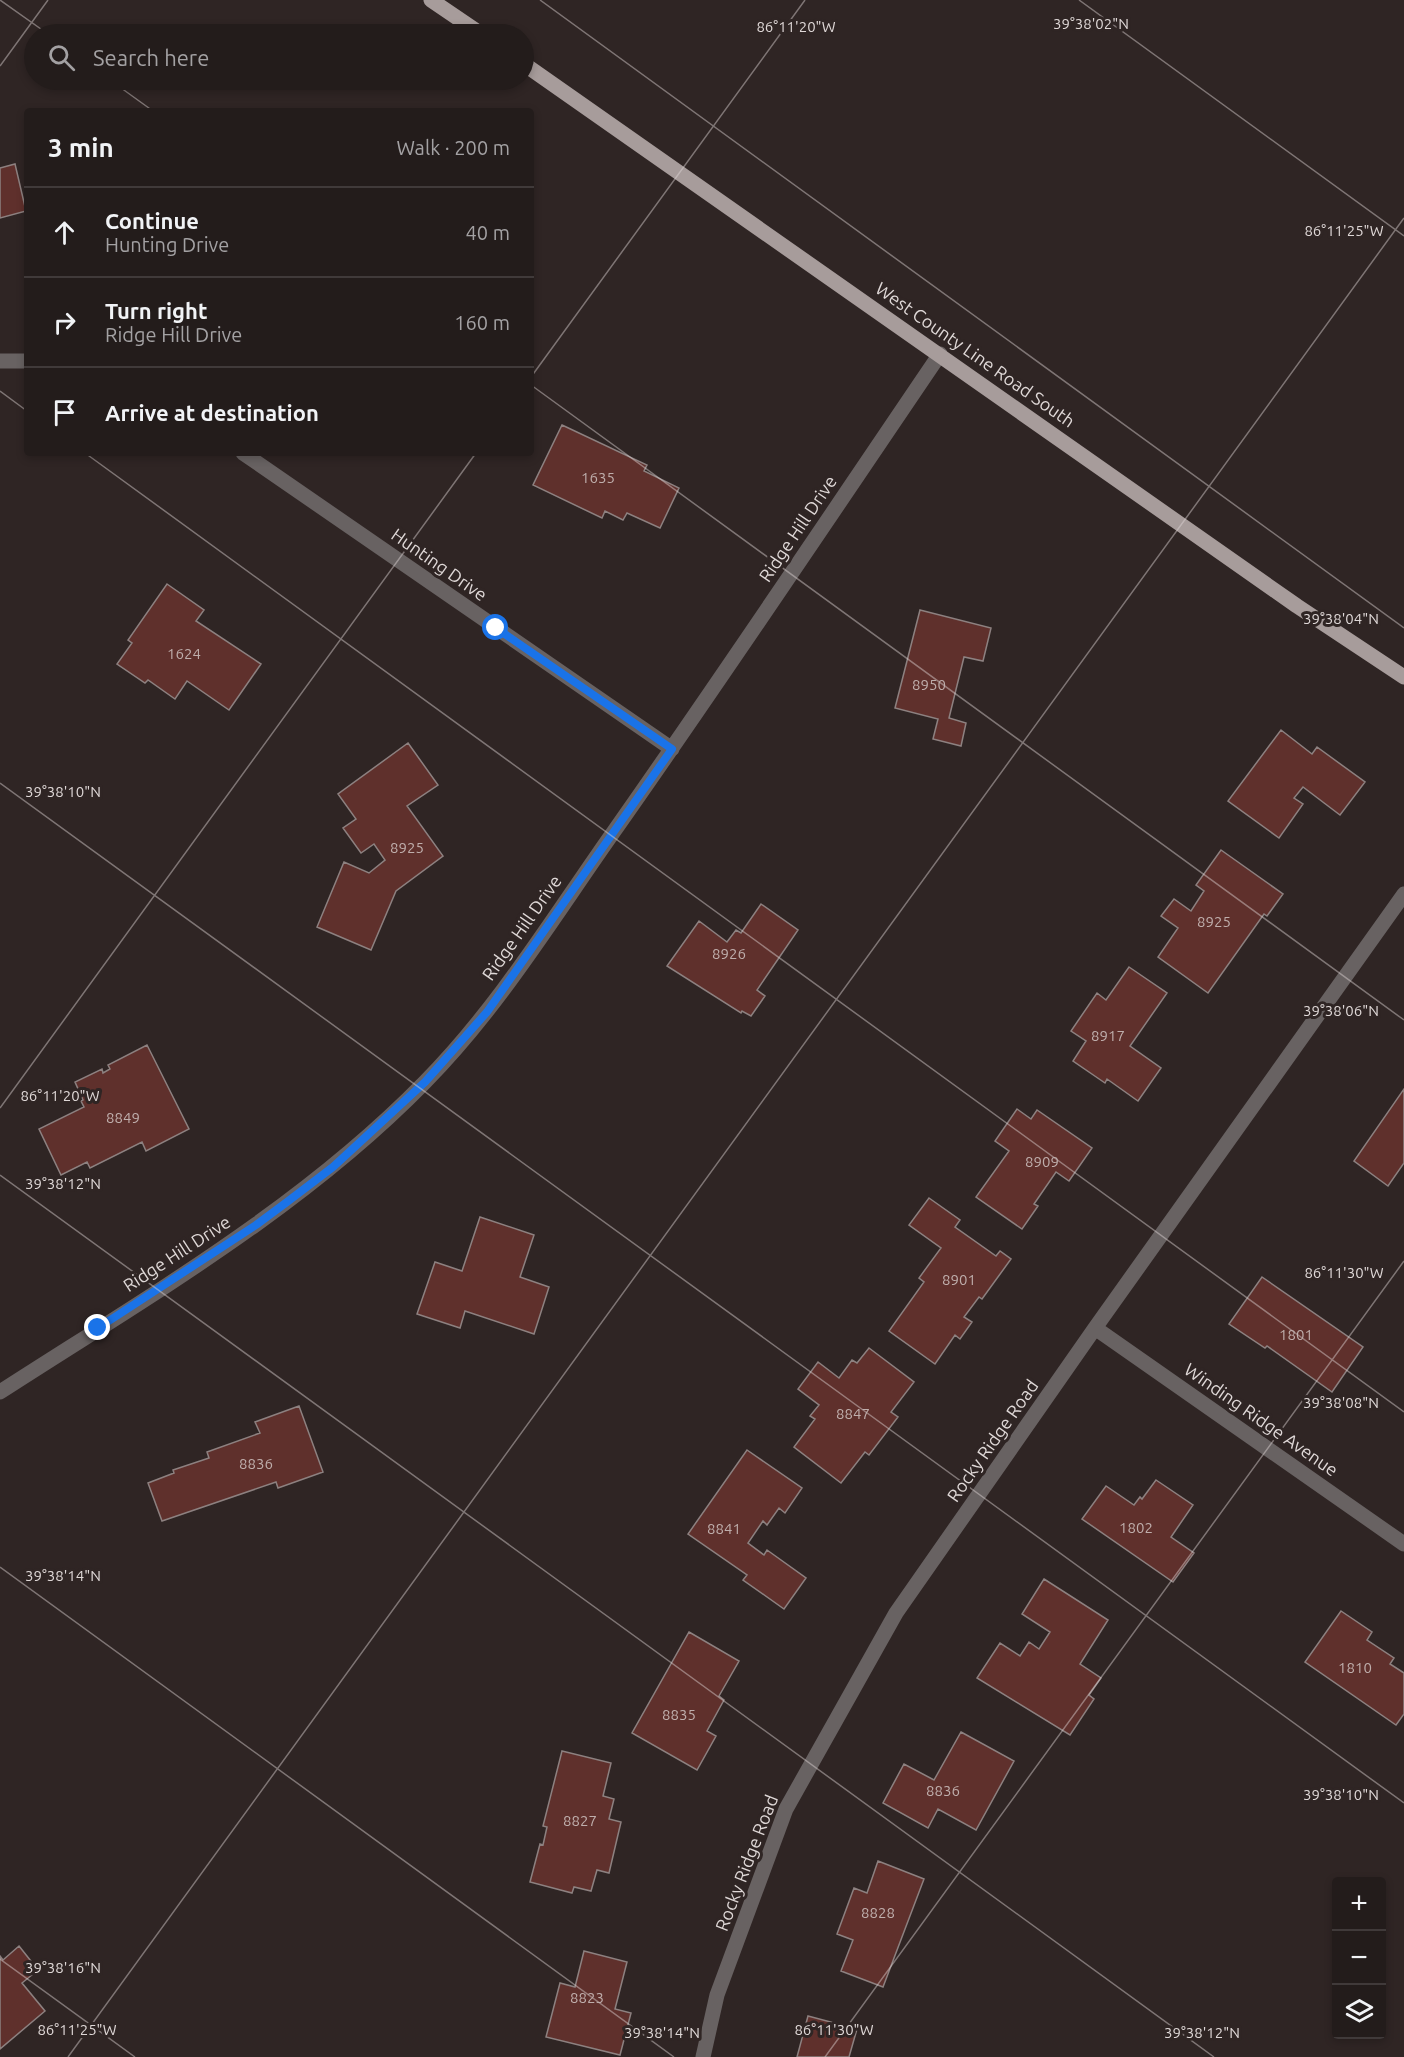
<!DOCTYPE html>
<html lang="en">
<head>
<meta charset="utf-8">
<style>
	:root { --surface:#231c1b; --page:#2f2928; --text:#f1f3f6; --muted:#a3a1a3; --line:#403a3a }
	body { margin:0; font-family:Ubuntu,sans-serif; background:var(--page); color:var(--text) }
	.controls { position:absolute; right:18px; bottom:18px; display:grid; overflow:hidden; border-radius:6px; box-shadow:0 3px 9px #0003 }
	.controls button { width:54px; height:54px; display:grid; place-items:center; padding:0; border:0; border-bottom:2px solid var(--line); background:var(--surface); color:var(--text); font:30px sans-serif }
	.stop { position:absolute; width:18px; height:18px; margin:-14px; border:4px solid #1a73e8; border-radius:50%; background:#fff }
	.stop.end { background:#1a73e8; border-color:#fff; box-shadow:0 2px 6px #0008 }
	.list { margin:0; padding:0; list-style:none }
	h2 { display:flex; justify-content:space-between; align-items:center; height:78px; margin:0; padding:0 24px; font-size:26px }
	h2 small { font-size:20px; font-weight:400; color:var(--muted) }
	.list li { display:grid; grid-template-columns:39px 1fr auto; gap:18px; align-items:center; box-sizing:border-box; height:90px; padding:0 24px; border-top:2px solid var(--line) }
	.list b { display:block; font-size:22px; white-space:nowrap }
	.list p { margin:0; font-size:20px; white-space:nowrap; color:var(--muted) }
	.list em { font-size:20px; font-style:normal; color:var(--muted) }
	.icon { flex:none; width:33px; height:33px; fill:none; stroke:currentColor; stroke-width:2; stroke-linecap:round; stroke-linejoin:round }
	.map { position:relative; flex:none; width:1404px; height:2057px; overflow:hidden }
	.search { position:absolute; background:var(--surface); box-shadow:0 3px 9px #0003; left:24px; top:24px; width:510px; height:66px; display:flex; align-items:center; gap:15px; box-sizing:border-box; padding:0 21px; border-radius:33px; color:var(--muted); font-size:22px }
	.panel { position:absolute; background:var(--surface); box-shadow:0 3px 9px #0003; left:24px; top:108px; width:510px; height:348px; border-radius:6px }
	.map>svg:first-child { display:block }
</style>
</head>
<body>
<div class="map">
<svg width="1404" height="2057" viewBox="0 0 1404 2057">
	<rect width="100%" height="100%" fill="#2f2524"/>
	<!-- building -->
	<path fill="#5f302c" stroke="#8d8180" stroke-width="1.5" d="M 15,164 L 26,211 L 0,218 L 0,168 Z
		M 562,425 L 647,465 L 644,471 L 679,488 L 660,528 L 627,513 L 623,520 L 605,511 L 602,518 L 533,485 Z
		M 167,584 L 204,610 L 196,621 L 261,664 L 229,710 L 187,681 L 175,699 L 148,680 L 145,683 L 117,664 L 132,643 L 128,640 Z
		M 920,610 L 991,628 L 983,661 L 964,657 L 949,718 L 966,723 L 961,746 L 933,739 L 938,719 L 895,708 Z
		M 1281,730 L 1312,754 L 1317,747 L 1365,782 L 1340,815 L 1303,787 L 1294,798 L 1303,804 L 1279,838 L 1228,801 Z
		M 408,743 L 438,785 L 407,806 L 443,856 L 396,891 L 371,950 L 317,927 L 344,862 L 369,873 L 385,860 L 374,844 L 361,853 L 343,828 L 356,819 L 338,794 Z
		M 1221,850 L 1283,894 L 1267,916 L 1264,914 L 1208,993 L 1158,957 L 1178,928 L 1161,916 L 1174,899 L 1191,911 L 1204,891 L 1196,885 Z
		M 761,904 L 798,930 L 757,990 L 765,996 L 751,1016 L 742,1011 L 741,1013 L 667,966 L 699,921 L 727,942 L 736,930 L 741,933 Z
		M 1129,967 L 1167,993 L 1130,1046 L 1161,1068 L 1138,1101 L 1107,1079 L 1105,1083 L 1073,1061 L 1086,1041 L 1071,1031 L 1097,993 L 1106,1000 Z
		M 147,1045 L 189,1129 L 146,1151 L 142,1142 L 90,1168 L 87,1162 L 61,1175 L 39,1129 L 84,1107 L 81,1101 L 83,1100 L 75,1082 L 102,1069 L 103,1073 L 110,1069 L 108,1065 Z
		M 1404,1089 L 1404,1163 L 1388,1186 L 1354,1161 Z
		M 1017,1109 L 1031,1119 L 1037,1110 L 1092,1148 L 1069,1181 L 1056,1172 L 1034,1204 L 1038,1206 L 1022,1229 L 976,1197 L 1009,1151 L 995,1141 Z
		M 929,1198 L 960,1220 L 955,1227 L 996,1256 L 1000,1251 L 1011,1259 L 982,1299 L 979,1297 L 964,1317 L 972,1322 L 960,1339 L 955,1335 L 935,1364 L 889,1331 L 924,1282 L 919,1278 L 941,1248 L 909,1225 Z
		M 480,1217 L 534,1235 L 520,1277 L 549,1287 L 534,1334 L 465,1311 L 460,1328 L 417,1314 L 435,1262 L 462,1271 Z
		M 1262,1277 L 1363,1347 L 1332,1392 L 1267,1346 L 1265,1348 L 1229,1324 Z
		M 869,1348 L 914,1382 L 891,1412 L 898,1417 L 869,1455 L 865,1452 L 841,1483 L 794,1447 L 815,1419 L 810,1416 L 819,1405 L 798,1389 L 818,1362 L 839,1378 L 852,1360 L 857,1363 Z
		M 299,1406 L 323,1472 L 278,1488 L 276,1482 L 162,1521 L 148,1483 L 174,1473 L 173,1470 L 209,1458 L 207,1452 L 260,1433 L 255,1422 Z
		M 747,1450 L 802,1488 L 785,1513 L 779,1508 L 767,1525 L 763,1521 L 748,1543 L 764,1555 L 767,1550 L 806,1578 L 784,1609 L 743,1580 L 747,1575 L 688,1534 Z
		M 1156,1480 L 1193,1505 L 1171,1537 L 1194,1553 L 1173,1582 L 1082,1519 L 1106,1486 L 1134,1505 L 1140,1497 L 1142,1499 Z
		M 1044,1579 L 1108,1620 L 1080,1664 L 1101,1678 L 1089,1695 L 1094,1699 L 1070,1735 L 977,1678 L 1000,1643 L 1020,1656 L 1029,1642 L 1039,1649 L 1050,1632 L 1022,1614 Z
		M 1341,1611 L 1372,1632 L 1367,1640 L 1394,1658 L 1390,1664 L 1404,1673 L 1404,1714 L 1396,1725 L 1305,1662 Z
		M 689,1632 L 739,1661 L 719,1696 L 724,1700 L 707,1731 L 716,1736 L 697,1770 L 632,1733 Z
		M 961,1732 L 1014,1761 L 976,1830 L 938,1809 L 928,1828 L 883,1803 L 904,1764 L 934,1780 Z
		M 562,1751 L 611,1763 L 603,1796 L 614,1799 L 609,1819 L 621,1822 L 609,1873 L 597,1870 L 591,1891 L 574,1887 L 572,1893 L 530,1882 L 540,1844 L 543,1845 L 547,1827 L 543,1826 Z
		M 878,1861 L 924,1879 L 883,1987 L 841,1971 L 853,1940 L 837,1934 L 854,1888 L 867,1893 Z
		M 19,1946 L 38,1970 L 22,1983 L 45,2011 L 0,2049 L 0,1956 L 3,1960 Z
		M 584,1951 L 627,1962 L 615,2009 L 631,2013 L 620,2055 L 546,2037 L 560,1983 L 575,1987 Z
		M 808,2016 L 857,2029 L 849,2057 L 797,2057 Z"/>
	<g fill="none" stroke-linecap="round" stroke-linejoin="round">
		<!-- minor -->
		<path stroke="#686262" stroke-width="15" d="M 0,361 L 27,361
			M 243,453 L 672,749
			M 1095,1328 L 1404,1544
			M 0,1392 C 147,1297 302,1208 425,1082 C 497,1009 551,921 610,837 C 722,678 830,516 940,354
			M 703,2057 L 717,1995 L 786,1809 L 896,1613 L 1095,1328 L 1404,894"/>
		<!-- major -->
		<path stroke="#a79c9b" stroke-width="15" d="M 431,0 L 481,34
			M 524,64 L 1297,606 L 1404,677"/>
	</g>
	<g fill="none" stroke-linecap="round" stroke-linejoin="round">
		<!-- route -->
		<path stroke="#1a73e8" stroke-width="8" d="M 98,1328 L 256,1225 L 287,1202 L 333,1167 L 425,1082 L 487,1012 L 672,749 L 496,628"/>
	</g>
	<!-- ticks -->
	<path fill="none" stroke="#dfd8d7" stroke-width="1.5" stroke-opacity="0.45" d="M 0,0 L 48,34M 540,0 L 1404,628M 1079,0 L 1404,236M 0,66 L 48,0M 110,80 L 153,111M 531,377 L 805,0M 531,385 L 1404,1020M 0,391 L 27,411M 85,453 L 1404,1412M 0,783 L 1404,1803M 0,1108 L 476,453M 0,1175 L 1214,2057M 0,1567 L 674,2057M 0,1959 L 135,2057M 68,2057 L 1404,218M 825,2057 L 1404,1261"/>
	<g text-anchor="middle" stroke-width="6" stroke-linejoin="round" paint-order="stroke">
		<!-- number labels -->
		<g font-size="15" fill="#bfaeac">
			<text x="598" y="483">1635</text>
			<text x="184" y="659">1624</text>
			<text x="929" y="690">8950</text>
			<text x="407" y="853">8925</text>
			<text x="1214" y="927">8925</text>
			<text x="729" y="959">8926</text>
			<text x="1108" y="1041">8917</text>
			<text x="123" y="1123">8849</text>
			<text x="1042" y="1167">8909</text>
			<text x="959" y="1285">8901</text>
			<text x="1296" y="1340">1801</text>
			<text x="853" y="1419">8847</text>
			<text x="256" y="1469">8836</text>
			<text x="1136" y="1533">1802</text>
			<text x="724" y="1534">8841</text>
			<text x="1355" y="1673">1810</text>
			<text x="679" y="1720">8835</text>
			<text x="943" y="1796">8836</text>
			<text x="580" y="1826">8827</text>
			<text x="878" y="1918">8828</text>
			<text x="587" y="2003">8823</text>
		</g>
		<!-- street labels -->
		<g font-size="18" fill="#dfd8d7" stroke="#2f2524">
			<text transform="translate(975 355) rotate(35)" y="6">West County Line Road South</text>
			<text transform="translate(798 529) rotate(-56)" y="6">Ridge Hill Drive</text>
			<text transform="translate(439 565) rotate(35)" y="6">Hunting Drive</text>
			<text transform="translate(522 928) rotate(-55)" y="6">Ridge Hill Drive</text>
			<text transform="translate(177 1254) rotate(-33)" y="6">Ridge Hill Drive</text>
			<text transform="translate(1261 1420) rotate(35)" y="6">Winding Ridge Avenue</text>
			<text transform="translate(993 1441) rotate(-55)" y="6">Rocky Ridge Road</text>
			<text transform="translate(747 1863) rotate(-69)" y="6">Rocky Ridge Road</text>
		</g>
	</g>
	<g font-size="15" text-anchor="middle" fill="#dfd8d7" stroke="#2f2524" stroke-width="6" stroke-linejoin="round" paint-order="stroke">
		<text x="1091" y="29">39°38'02"N</text>
		<text x="796" y="32">86°11'20"W</text>
		<text x="1344" y="236">86°11'25"W</text>
		<text x="1341" y="624">39°38'04"N</text>
		<text x="63" y="797">39°38'10"N</text>
		<text x="1341" y="1016">39°38'06"N</text>
		<text x="60" y="1101">86°11'20"W</text>
		<text x="63" y="1189">39°38'12"N</text>
		<text x="1344" y="1278">86°11'30"W</text>
		<text x="1341" y="1408">39°38'08"N</text>
		<text x="63" y="1581">39°38'14"N</text>
		<text x="1341" y="1800">39°38'10"N</text>
		<text x="63" y="1973">39°38'16"N</text>
		<text x="77" y="2035">86°11'25"W</text>
		<text x="834" y="2035">86°11'30"W</text>
		<text x="662" y="2038">39°38'14"N</text>
		<text x="1202" y="2038">39°38'12"N</text>
	</g>
</svg>
<div class="controls">
<button>+</button>
<button>−</button>
<button><svg class="icon" aria-label="layers" viewBox="0 0 24 24"><path d="M12 4l9 5-9 5-9-5zM3 14l9 5 9-5"/></svg></button>
</div>
<div class="stop" style="left:496px;top:628px"></div>
<div class="stop end" style="left:98px;top:1328px"></div>
<div class="search"><svg class="icon" aria-label="search" viewBox="0 0 24 24"><circle cx="10" cy="10" r="6"/><path d="M15 15l6 6"/></svg>Search here</div>
<section class="panel">
<h2>3 min<small>Walk · 200 m</small></h2>
<ul class="list">
<li><svg class="icon" aria-label="ahead" viewBox="0 0 24 24"><path d="M12 20V5M6 11l6-6 6 6"/></svg><div><b>Continue</b><p>Hunting Drive</p></div><em>40 m</em></li>
<li><svg class="icon" aria-label="right" viewBox="0 0 24 24"><path d="M7 20v-9h11M14 6l5 5-5 5"/></svg><div><b>Turn right</b><p>Ridge Hill Drive</p></div><em>160 m</em></li>
<li><svg class="icon" aria-label="arrive" viewBox="0 0 24 24"><path d="M6 21V4h12l-3 4 3 4H6"/></svg><div><b>Arrive at destination</b></div></li>
</ul>
</section>
</div>
</body>
</html>
